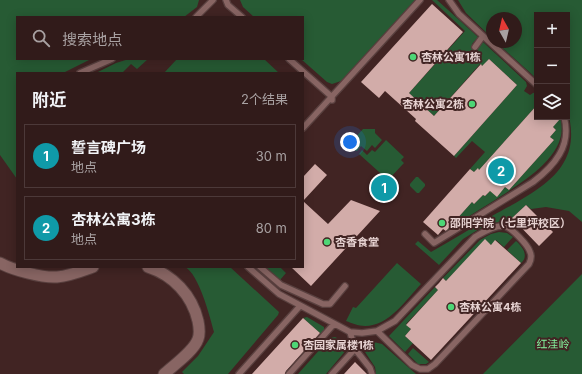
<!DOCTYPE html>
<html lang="zh">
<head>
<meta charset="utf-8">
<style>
	:root { --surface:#311b1a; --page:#3d2827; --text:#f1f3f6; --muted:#a8a1a2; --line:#4c3939; --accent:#4dd676 }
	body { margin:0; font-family:Inter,"Noto Sans SC",sans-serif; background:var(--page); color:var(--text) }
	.controls { position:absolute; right:12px; top:12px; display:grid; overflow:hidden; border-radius:0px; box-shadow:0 2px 10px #0003 }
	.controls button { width:36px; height:36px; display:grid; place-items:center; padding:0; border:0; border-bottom:1px solid var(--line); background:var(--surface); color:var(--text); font:20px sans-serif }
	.compass { position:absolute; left:486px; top:12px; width:36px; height:36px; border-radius:50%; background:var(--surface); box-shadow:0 2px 10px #0003; rotate:352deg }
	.you { position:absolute; left:350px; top:142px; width:14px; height:14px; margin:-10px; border:3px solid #fff; border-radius:50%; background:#1a73e8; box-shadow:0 0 0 6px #1a73e833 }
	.badge { display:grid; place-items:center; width:26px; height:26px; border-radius:50%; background:var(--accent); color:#fff; font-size:13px; font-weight:700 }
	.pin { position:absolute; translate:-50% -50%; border:2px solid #fff; box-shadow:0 1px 4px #0006 }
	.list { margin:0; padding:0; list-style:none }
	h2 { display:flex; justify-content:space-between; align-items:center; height:52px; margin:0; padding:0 16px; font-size:17px }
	h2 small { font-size:13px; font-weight:400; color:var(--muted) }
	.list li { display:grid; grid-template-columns:26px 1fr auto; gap:12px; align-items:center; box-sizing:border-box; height:64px; margin:0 8px 8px; padding:0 8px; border:1px solid var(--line); border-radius:0px }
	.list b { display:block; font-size:15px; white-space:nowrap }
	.list p { margin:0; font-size:13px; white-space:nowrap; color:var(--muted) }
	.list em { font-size:13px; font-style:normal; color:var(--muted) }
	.icon { flex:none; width:22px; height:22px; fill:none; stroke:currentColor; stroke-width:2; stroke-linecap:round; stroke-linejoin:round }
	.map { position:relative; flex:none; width:582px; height:374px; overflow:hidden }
	.search { position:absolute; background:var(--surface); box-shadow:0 2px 10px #0003; left:16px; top:16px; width:288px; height:44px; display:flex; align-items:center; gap:10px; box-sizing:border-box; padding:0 14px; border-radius:0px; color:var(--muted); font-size:15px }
	.panel { position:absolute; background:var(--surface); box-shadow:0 2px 10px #0003; left:16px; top:72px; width:288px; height:196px; border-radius:0px }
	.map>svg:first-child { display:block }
</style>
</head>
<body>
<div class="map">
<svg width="582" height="374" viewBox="0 0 582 374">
	<rect width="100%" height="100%" fill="#412423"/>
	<!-- green -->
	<path fill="#275b34" d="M 0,0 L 199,0 L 197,7 L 184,17 L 17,17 L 17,59 L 91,59 L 63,73 L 17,73 L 17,179 L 0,155 Z
		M 240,0 L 415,0 L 341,81 L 332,84 L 327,82 L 301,59 L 303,59 L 303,17 L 254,17 L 243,7 Z
		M 432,0 L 437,0 L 478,37 L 472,44 L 477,49 L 483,42 L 526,82 L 527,86 L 524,91 L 530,95 L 533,93 L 537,92 L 537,105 L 479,170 L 477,169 L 474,172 L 470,169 L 485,152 L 472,141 L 456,158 L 454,156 L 517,85 L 489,59 L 483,66 L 480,64 L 434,116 L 409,93 L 465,31 Z
		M 458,0 L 582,0 L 582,222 L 569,211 L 546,207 L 531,209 L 526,205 L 512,218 L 484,226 L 463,239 L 439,265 L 415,244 L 418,241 L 431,252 C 452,240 472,228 492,216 C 515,203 551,186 564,162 C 574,145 572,126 567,108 L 567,15 L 537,15 L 537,79 L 496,42 L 516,42 L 516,18 L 492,18 L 492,38 L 466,13 Z
		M 129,59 L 148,59 L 137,69 L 131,64 L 122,73 L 99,73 L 98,72 L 116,63 Z
		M 177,59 L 264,59 L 279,73 L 164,73 Z
		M 560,117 C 572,155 520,183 495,200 C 478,210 462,221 446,231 L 472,202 L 474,204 L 483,195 L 485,196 L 490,191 L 497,196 L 505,187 L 509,190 L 554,140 L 550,137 L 556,130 L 553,127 Z
		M 363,129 L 375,129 L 375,133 L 382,140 L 375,148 L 372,145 L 367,151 L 361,146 L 357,151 L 354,150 L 356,146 L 352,141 Z
		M 386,140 L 404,157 L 401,160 L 404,163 L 388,180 L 359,154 L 362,150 L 367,155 L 372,150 L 375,152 Z
		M 416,177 L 418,177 L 425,184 L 425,186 L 419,193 L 417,193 L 410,186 L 410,184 Z
		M 499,232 L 507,233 L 513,237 L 504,247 L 496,240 L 491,245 L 485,240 L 446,281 L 443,278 L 480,240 L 491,234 Z
		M 516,241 C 523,247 529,256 521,263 L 507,250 Z
		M 397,263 L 421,284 C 406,300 389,326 365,326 C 358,326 352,323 346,321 L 353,307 L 356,308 Z
		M 185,267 L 230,267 L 279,312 L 278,315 L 228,374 L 184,374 L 182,372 L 198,356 L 214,332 C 210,317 199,274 185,267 Z
		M 266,267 L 280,267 L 286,273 L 280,280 Z
		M 582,274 L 582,374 L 483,374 Z
		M 435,287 L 438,290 L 406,324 L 411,329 L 405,336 L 413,343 L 405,352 L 389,336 Z
		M 307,317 L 324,327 L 324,332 L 321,334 L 303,318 Z
		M 335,337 L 347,343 L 347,349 L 326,374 L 298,374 L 330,338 Z
		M 365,340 L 382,344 L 416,374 L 376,374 L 375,367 L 361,346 L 362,342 Z
		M 413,348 L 429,362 L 426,364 L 418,364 L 408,354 Z"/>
	<!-- building -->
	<path fill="#d2aca9" d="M 432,4 L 463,32 L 409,93 L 434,116 L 481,64 L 482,66 L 489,59 L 517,85 L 454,156 L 415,121 L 416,119 L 385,91 L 379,98 L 361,82 Z
		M 537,105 L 537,117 L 560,117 L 560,119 L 553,127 L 556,130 L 550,137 L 554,140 L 509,190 L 505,187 L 497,197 L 490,191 L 485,196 L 483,195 L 474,204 L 472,202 L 447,230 L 446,231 L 443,229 L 438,235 L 423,222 L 470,169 L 474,172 L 478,168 L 479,170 Z
		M 315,164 L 327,175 L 303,201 L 303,177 Z
		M 351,200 L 380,211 L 311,286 L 291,267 L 303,267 L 303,201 L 328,224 Z
		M 526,205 L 553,232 L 539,246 L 512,218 Z
		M 485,239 L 491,245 L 495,240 L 521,263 L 431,360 L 405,336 L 411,329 L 406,325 L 438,290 L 435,287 L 439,283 L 443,278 L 446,281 Z
		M 303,318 L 320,333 L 286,371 L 285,374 L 252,374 Z
		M 355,362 L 367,374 L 368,374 L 344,374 Z"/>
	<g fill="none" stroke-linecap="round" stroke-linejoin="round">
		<defs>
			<path id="service" d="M 226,0 L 228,5 L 242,17
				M 449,0 L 459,14 L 537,85
				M 196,17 L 213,0
				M 475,47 L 483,36
				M 289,59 L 332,97 L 332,100
				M 80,73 L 112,59
				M 303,128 L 420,0
				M 425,234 L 434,243 L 533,182 C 554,166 572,146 564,117
				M 248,267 L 279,294 L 350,332 L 362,333 L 377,331 L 395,321 L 475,237 C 482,233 494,225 504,226 C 511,227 528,245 530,252 C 532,256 531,260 529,264 L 435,364 L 428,369 L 420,369 L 412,365 L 377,331
				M 260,267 L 281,285 L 323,304 L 330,304 L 345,286
				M 350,332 L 355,349 L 370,368 L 372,374
				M 239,374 L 300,306
				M 289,374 L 334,324
				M 332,374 L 355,349"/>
			<path id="minor" d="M 0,263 C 13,270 42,278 57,277 C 69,276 82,271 93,267
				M 148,267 C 173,275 192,295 198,321 C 199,326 200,334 198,339 C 194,351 174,365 164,374"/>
		</defs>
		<!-- service casing -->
		<use href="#service" stroke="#59403f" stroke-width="8"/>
		<!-- minor casing -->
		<use href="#minor" stroke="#59403f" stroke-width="13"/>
		<!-- service -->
		<use href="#service" stroke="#886563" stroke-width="5.5"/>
		<!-- minor -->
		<use href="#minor" stroke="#886563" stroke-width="11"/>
	</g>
	<!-- markers -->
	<g fill="#4dd676" stroke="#412423" stroke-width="1.5">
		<circle cx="413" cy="57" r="4"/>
		<circle cx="472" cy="104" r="4"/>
		<circle cx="442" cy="223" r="4"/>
		<circle cx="327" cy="242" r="4"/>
		<circle cx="451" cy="307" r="4"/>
		<circle cx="295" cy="345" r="4"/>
	</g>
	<g text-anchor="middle" stroke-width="4" stroke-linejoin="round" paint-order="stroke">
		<!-- poi labels -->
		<g font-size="11" font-weight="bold" fill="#e7d3d2" stroke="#412423" text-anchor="start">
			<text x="421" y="61">杏林公寓1栋</text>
			<text x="464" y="108" text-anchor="end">杏林公寓2栋</text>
			<text x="450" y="227">邵阳学院（七里坪校区）</text>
			<text x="335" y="246">杏香食堂</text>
			<text x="459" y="311">杏林公寓4栋</text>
			<text x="303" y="349">杏园家属楼1栋</text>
		</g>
		<!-- park labels -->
		<g font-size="11" fill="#83f49e" stroke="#412423">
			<text x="553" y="348">红洼岭</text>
		</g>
	</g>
</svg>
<div class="controls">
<button>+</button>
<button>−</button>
<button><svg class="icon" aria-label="layers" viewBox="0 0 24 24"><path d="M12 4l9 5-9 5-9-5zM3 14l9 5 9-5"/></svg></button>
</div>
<svg class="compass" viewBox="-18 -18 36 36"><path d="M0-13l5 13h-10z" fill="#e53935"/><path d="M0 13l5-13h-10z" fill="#a8a1a2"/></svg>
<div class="you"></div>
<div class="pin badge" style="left:384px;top:188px;background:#0f9aa8">1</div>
<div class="pin badge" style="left:501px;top:171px;background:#0f9aa8">2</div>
<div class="search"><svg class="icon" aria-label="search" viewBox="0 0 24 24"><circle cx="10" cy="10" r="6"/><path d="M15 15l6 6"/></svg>搜索地点</div>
<section class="panel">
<h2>附近<small>2个结果</small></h2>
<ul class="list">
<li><span class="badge" style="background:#0f9aa8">1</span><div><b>誓言碑广场</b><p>地点</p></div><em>30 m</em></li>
<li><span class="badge" style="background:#0f9aa8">2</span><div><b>杏林公寓3栋</b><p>地点</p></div><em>80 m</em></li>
</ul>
</section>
</div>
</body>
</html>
